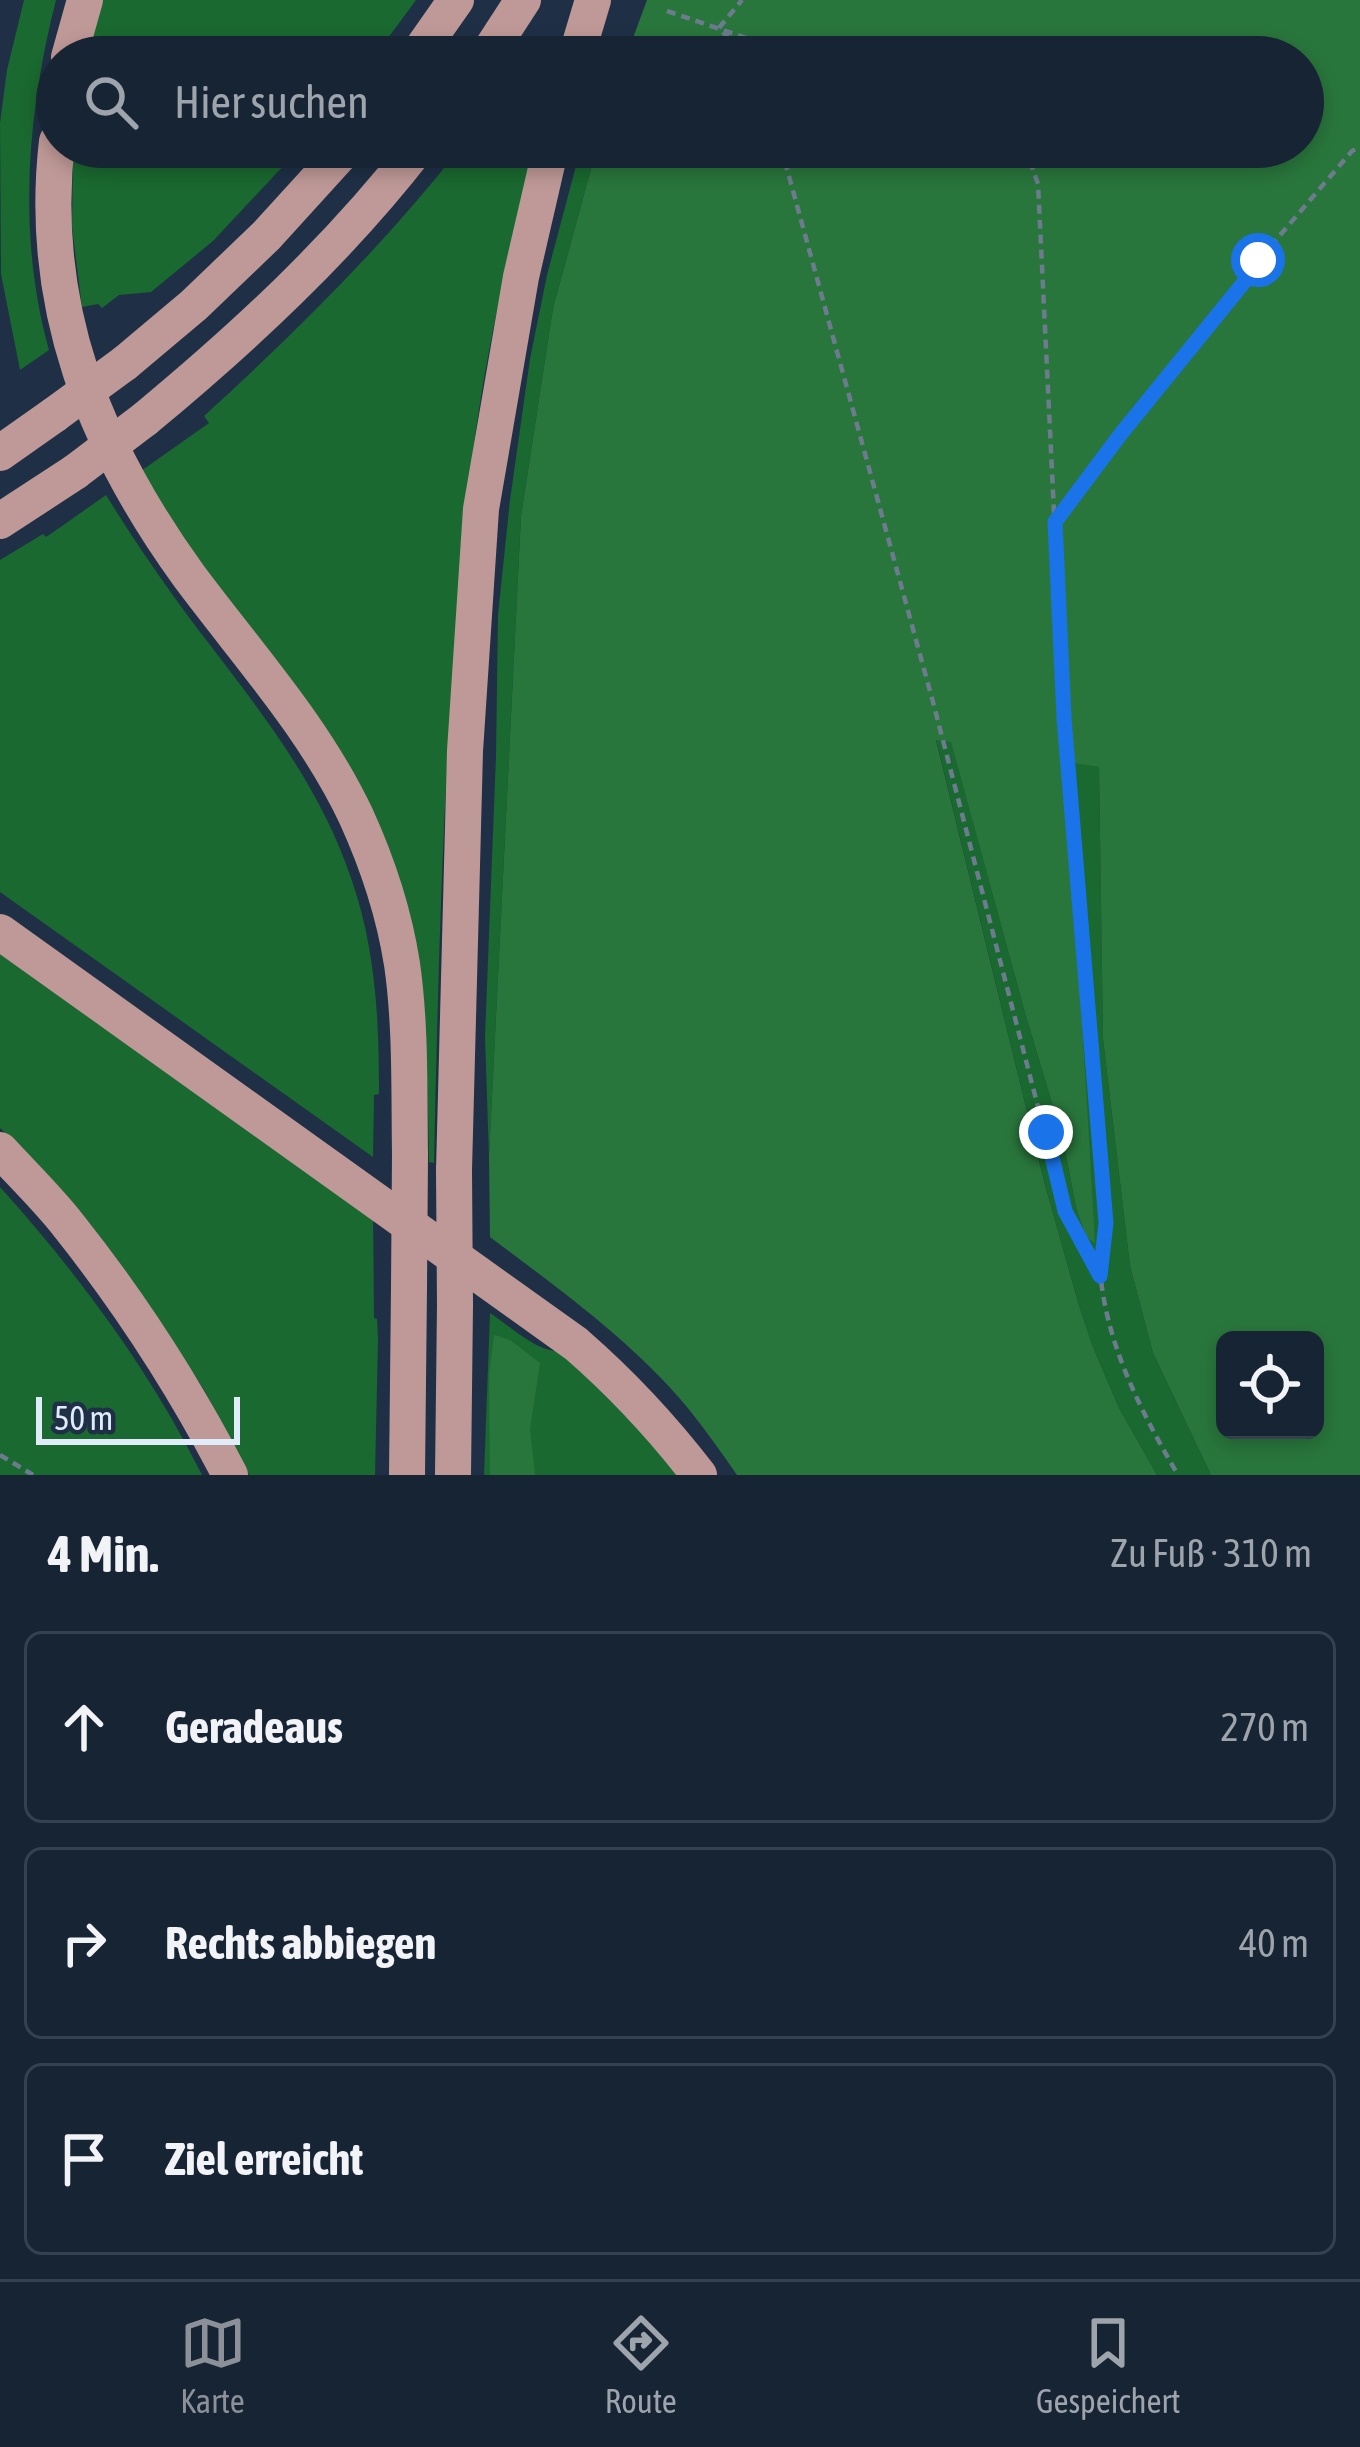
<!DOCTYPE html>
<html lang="de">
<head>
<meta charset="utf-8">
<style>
	:root { --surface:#172434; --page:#243040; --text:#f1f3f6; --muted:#9ea4ac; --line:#36414f; --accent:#8c9099 }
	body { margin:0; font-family:"Asap Condensed",sans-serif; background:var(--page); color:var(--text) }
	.controls { position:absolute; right:36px; bottom:36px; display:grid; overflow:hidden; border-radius:18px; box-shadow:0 6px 18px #0003 }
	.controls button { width:108px; height:108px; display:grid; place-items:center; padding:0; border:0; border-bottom:3px solid var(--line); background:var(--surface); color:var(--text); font:60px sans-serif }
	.scale { position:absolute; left:36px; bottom:30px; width:204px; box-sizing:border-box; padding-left:12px; border:6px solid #e1ecfa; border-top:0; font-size:33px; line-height:42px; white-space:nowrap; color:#e1ecfa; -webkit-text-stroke:9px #1f3046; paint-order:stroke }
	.stop { position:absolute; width:36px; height:36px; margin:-27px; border:9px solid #1a73e8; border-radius:50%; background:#fff }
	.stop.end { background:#1a73e8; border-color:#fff; box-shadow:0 3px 12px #0008 }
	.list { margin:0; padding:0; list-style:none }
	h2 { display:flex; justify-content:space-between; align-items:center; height:156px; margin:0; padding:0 48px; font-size:51px }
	h2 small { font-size:39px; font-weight:400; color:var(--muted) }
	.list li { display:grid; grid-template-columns:78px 1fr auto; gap:36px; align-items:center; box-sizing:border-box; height:192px; margin:0 24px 24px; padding:0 24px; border:3px solid var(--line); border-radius:18px }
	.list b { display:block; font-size:45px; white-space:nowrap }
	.list em { font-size:39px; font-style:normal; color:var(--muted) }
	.icon { flex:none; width:66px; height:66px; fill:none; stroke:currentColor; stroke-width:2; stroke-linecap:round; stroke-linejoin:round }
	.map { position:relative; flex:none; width:1360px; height:1475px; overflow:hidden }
	.search { position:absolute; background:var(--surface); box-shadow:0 6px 18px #0003; left:36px; right:36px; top:36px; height:132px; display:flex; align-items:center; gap:30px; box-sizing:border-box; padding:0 42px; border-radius:66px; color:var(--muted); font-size:45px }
	.sheet { height:804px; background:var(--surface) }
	nav { display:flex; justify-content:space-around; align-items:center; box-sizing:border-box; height:168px; border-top:3px solid var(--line); background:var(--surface); font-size:33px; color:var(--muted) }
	nav a { display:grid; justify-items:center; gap:6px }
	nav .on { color:var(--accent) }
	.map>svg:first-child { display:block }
</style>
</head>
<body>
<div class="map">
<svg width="1360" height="1475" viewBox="0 0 1360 1475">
	<rect width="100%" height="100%" fill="#1f3046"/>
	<!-- green -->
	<path fill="#1a6930" d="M 24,0 L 56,0 C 27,113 17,236 49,350 L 20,370 L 1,274 L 0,123 L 7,70 Z
		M 101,0 L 416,0 L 374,57 L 86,57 Z
		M 73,147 L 301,147 L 213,241 L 151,292 L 119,295 L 102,308 L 98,304 L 82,307 L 72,227 Z
		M 461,147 L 536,147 C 509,250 485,354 472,460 C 445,694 439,929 434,1163 L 429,1162 C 428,1090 426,1020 416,949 L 179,534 L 141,471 L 209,423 L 204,416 C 297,331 383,246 461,147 Z
		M 581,147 L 597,147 L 553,308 L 521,516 L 489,1157 L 485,1037 L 496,756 L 498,615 L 510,500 L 530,359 L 547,275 Z
		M 106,495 C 138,547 173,597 210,645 C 266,718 321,789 351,878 C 376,949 379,1020 379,1094 L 374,1095 L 373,1157 L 0,892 L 0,560 L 43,534 L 46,537 L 52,533 Z
		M 936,739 L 951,741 L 1025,1013 L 1063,1140 L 1076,1207 L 1094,1242 L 1067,761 L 1099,767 L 1103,1039 L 1130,1266 L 1153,1353 L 1211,1475 L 1157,1475 L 1119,1408 L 1093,1347 L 1078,1302 L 1045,1185 Z
		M 0,941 L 373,1206 L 374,1318 L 377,1319 L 378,1339 L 375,1475 L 249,1475 L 203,1388 L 139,1291 L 23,1150 L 0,1128 Z
		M 0,1187 C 79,1275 149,1369 202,1475 L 0,1475 Z
		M 490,1313 C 512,1327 542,1358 569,1350 L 687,1475 L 484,1475 Z"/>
	<!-- forest -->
	<path fill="#29763c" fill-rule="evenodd" d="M 647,0 L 1360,0 L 1360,1475 L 1211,1475 L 1153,1353 L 1130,1266 L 1103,1039 L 1099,767 L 1067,762 L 1095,1243 L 1086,1237 L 1076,1207 L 1063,1140 L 1025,1013 L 951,742 L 936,740 L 1045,1185 L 1078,1302 L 1093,1347 L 1119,1408 L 1157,1475 L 737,1475 C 721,1452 705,1429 687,1407 C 632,1341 559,1289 490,1237 L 489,1157 L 521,516 L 553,308 L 597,147 L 1303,147 L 1303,57 L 626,57 ZM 1315,1340 L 1315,1430 L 1225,1430 L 1225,1340 Z
		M 494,1335 L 510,1340 L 540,1363 L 530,1429 L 535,1475 L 490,1475 L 489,1376 Z"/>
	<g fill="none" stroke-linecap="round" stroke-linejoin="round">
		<!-- path -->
		<path stroke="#6d7b8e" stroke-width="4.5" stroke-dasharray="9 6" stroke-linecap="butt" d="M 667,11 L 802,57
			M 719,28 L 742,0
			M 723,32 L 744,57
			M 781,147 L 933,702 L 1065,1211 L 1100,1276
			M 1025,147 L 1038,184 L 1064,718 L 1106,1223 C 1104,1242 1099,1262 1101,1280 C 1109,1350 1143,1415 1178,1475
			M 1058,518 L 1192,343 L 1245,281 L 1258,261 L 1352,151 L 1360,147
			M 0,1455 L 33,1475"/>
		<!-- motorway -->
		<path stroke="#bf9997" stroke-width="36" d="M 69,57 L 85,0
			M 416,57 L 456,0
			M 486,57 L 523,0
			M 576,57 L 593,0
			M 57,141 C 38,305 94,445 189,576 C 247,654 314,727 356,816 C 377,862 394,913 402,964 C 411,1026 409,1092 410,1155
			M 125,363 L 194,305 L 267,235 L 347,147
			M 145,419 C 244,337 339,249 418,147
			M 0,453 L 54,415
			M 0,521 L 75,472
			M 0,932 L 576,1344 C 622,1384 662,1427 699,1475
			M 0,1150 C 23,1175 48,1199 69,1226 C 131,1304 184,1386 230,1475
			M 454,1170 L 465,751 L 481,509 L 521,277 L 551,147
			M 407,1475 L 409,1288
			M 453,1475 L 455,1305"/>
		<!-- motorway-bridge -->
		<path stroke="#bf9997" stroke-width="36" d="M 54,415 L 125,363
			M 75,472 L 145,419
			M 454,1170 L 455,1305
			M 409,1288 L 410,1155"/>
	</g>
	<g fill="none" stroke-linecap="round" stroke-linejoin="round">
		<!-- route -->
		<path stroke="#1a73e8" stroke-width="15" d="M 1046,1132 L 1065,1211 L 1100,1276 L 1106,1223 L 1064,718 L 1055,522 L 1120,435 L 1245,281 L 1258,260"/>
	</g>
</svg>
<div class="controls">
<button><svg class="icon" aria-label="locate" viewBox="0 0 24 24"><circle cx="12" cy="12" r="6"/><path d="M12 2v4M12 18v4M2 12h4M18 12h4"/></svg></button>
</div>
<div class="scale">50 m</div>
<div class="stop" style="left:1258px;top:260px"></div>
<div class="stop end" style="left:1046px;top:1132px"></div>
<div class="search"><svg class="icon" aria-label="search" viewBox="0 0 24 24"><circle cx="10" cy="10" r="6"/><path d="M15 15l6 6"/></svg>Hier suchen</div>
</div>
<section class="sheet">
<h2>4 Min.<small>Zu Fuß · 310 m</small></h2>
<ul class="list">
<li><svg class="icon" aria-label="ahead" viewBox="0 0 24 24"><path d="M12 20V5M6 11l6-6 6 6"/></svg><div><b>Geradeaus</b></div><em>270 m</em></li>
<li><svg class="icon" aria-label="right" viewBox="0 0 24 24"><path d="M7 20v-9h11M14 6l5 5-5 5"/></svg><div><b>Rechts abbiegen</b></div><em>40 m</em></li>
<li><svg class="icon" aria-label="arrive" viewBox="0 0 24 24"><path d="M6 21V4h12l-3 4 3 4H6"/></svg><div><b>Ziel erreicht</b></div></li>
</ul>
</section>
<nav>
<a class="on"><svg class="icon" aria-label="map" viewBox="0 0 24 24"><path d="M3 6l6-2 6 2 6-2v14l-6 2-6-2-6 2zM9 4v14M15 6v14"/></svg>Karte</a>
<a><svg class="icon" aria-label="directions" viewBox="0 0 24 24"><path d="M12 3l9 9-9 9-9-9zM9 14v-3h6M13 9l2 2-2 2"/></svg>Route</a>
<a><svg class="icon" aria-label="saved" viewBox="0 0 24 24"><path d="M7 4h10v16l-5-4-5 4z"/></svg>Gespeichert</a>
</nav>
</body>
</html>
